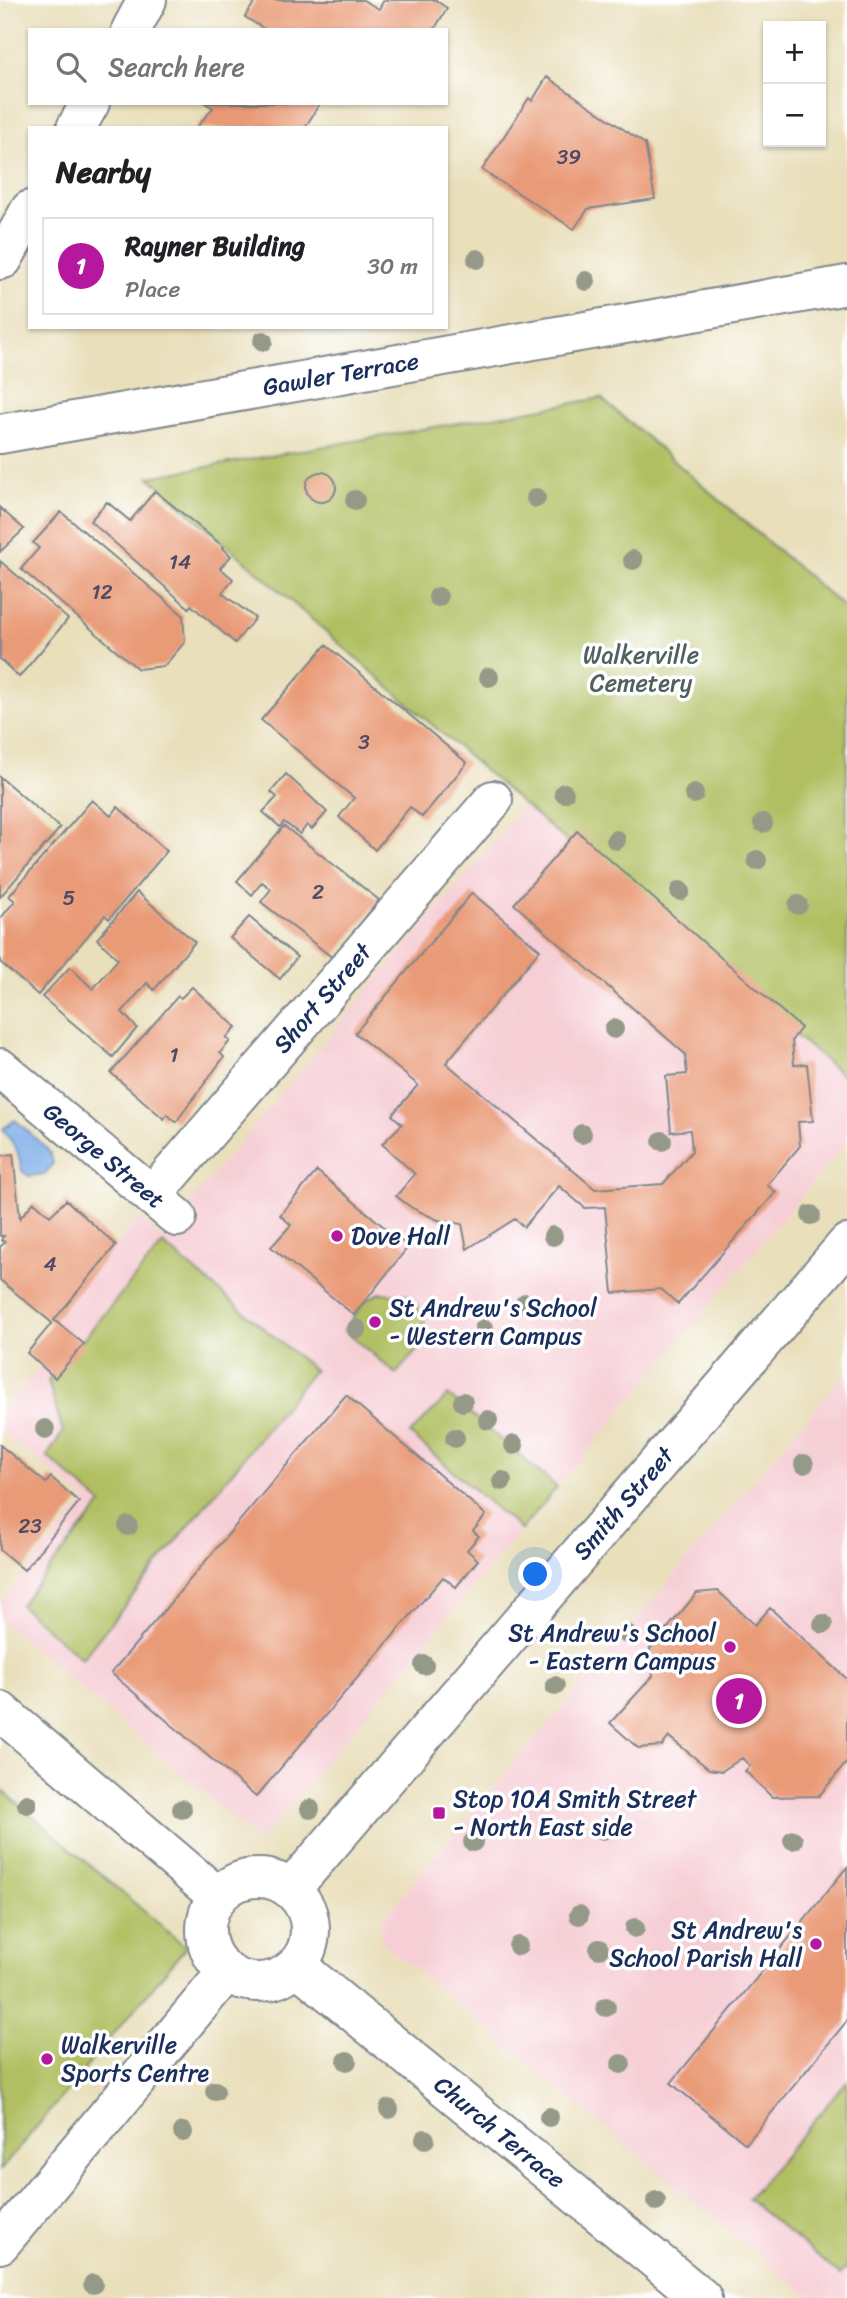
<!DOCTYPE html>
<html lang="en">
<head>
<meta charset="utf-8">
<style>
	:root { --surface:#fff; --page:#f2f2f2; --text:#202124; --muted:#757577; --line:#e0e0e0; --accent:#b5179e }
	body { margin:0; font-family:Sriracha,sans-serif; background:var(--page); color:var(--text) }
	.controls { position:absolute; right:21px; top:21px; display:grid; overflow:hidden; border-radius:0px; box-shadow:0 2px 5px #0004 }
	.controls button { width:63px; height:63px; display:grid; place-items:center; padding:0; border:0; border-bottom:2px solid var(--line); background:var(--surface); color:var(--text); font:35px sans-serif }
	.you { position:absolute; left:536px; top:1575px; width:24px; height:24px; margin:-18px; border:5px solid #fff; border-radius:50%; background:#1a73e8; box-shadow:0 0 0 10px #1a73e833 }
	.badge { display:grid; place-items:center; width:46px; height:46px; border-radius:50%; background:var(--accent); color:#fff; font-size:23px; font-weight:700 }
	.pin { position:absolute; translate:-50% -50%; border:4px solid #fff; box-shadow:0 2px 7px #0006 }
	.list { margin:0; padding:0; list-style:none }
	h2 { display:flex; justify-content:space-between; align-items:center; height:91px; margin:0; padding:0 28px; font-size:30px }
	h2 small { font-size:23px; font-weight:400; color:var(--muted) }
	.list li { display:grid; grid-template-columns:46px 1fr auto; gap:21px; align-items:center; box-sizing:border-box; height:98px; margin:0 14px 14px; padding:0 14px; border:2px solid var(--line); border-radius:0px }
	.list b { display:block; font-size:26px; white-space:nowrap }
	.list p { margin:0; font-size:23px; white-space:nowrap; color:var(--muted) }
	.list em { font-size:23px; font-style:normal; color:var(--muted) }
	.icon { flex:none; width:38px; height:38px; fill:none; stroke:currentColor; stroke-width:2; stroke-linecap:round; stroke-linejoin:round }
	.map { position:relative; flex:none; width:847px; height:2298px; overflow:hidden }
	.search { position:absolute; background:var(--surface); box-shadow:0 2px 5px #0004; left:28px; top:28px; width:420px; height:77px; display:flex; align-items:center; gap:18px; box-sizing:border-box; padding:0 24px; border-radius:0px; color:var(--muted); font-size:26px }
	.panel { position:absolute; background:var(--surface); box-shadow:0 2px 5px #0004; left:28px; top:126px; width:420px; height:203px; border-radius:0px }
	.map>svg:first-child { display:block }
</style>
</head>
<body>
<div class="map">
<svg width="847" height="2298" viewBox="0 0 847 2298">
	<rect width="100%" height="100%" fill="#fff"/>
	<filter id="ink" filterUnits="userSpaceOnUse"><feTurbulence type="fractalNoise" baseFrequency=".0143" numOctaves="2"/><feDisplacementMap in="SourceGraphic" scale="14" xChannelSelector="R" yChannelSelector="G"/><feConvolveMatrix kernelMatrix="1 2 1 2 8 2 1 2 1" color-interpolation-filters="sRGB"/></filter>
	<filter id="wash" filterUnits="userSpaceOnUse"><feTurbulence type="fractalNoise" baseFrequency=".00686" numOctaves="4" result="noise"/><feDisplacementMap in="SourceGraphic" scale="28" xChannelSelector="R" yChannelSelector="G"/><feGaussianBlur stdDeviation="1.57" result="paint"/><feColorMatrix in="noise" values="0 0 0 0 0 0 0 0 0 0 0 0 0 0 0 0 0 1.4 0 .05"/><feComposite in="paint" operator="in"/></filter>
	<g filter="url(#wash)">
		<rect width="100%" height="100%" fill="#e9dfbb"/>
		<!-- built -->
		<path fill="#f6cfd6" d="M 524,805 L 847,1079 L 847,1142 L 260,1841 L 0,1620 L 0,1603 L 86,1500 L 0,1430 L 0,1415 L 41,1365 L 27,1353 L 139,1218 L 161,1237 Z
			M 847,1371 L 847,2298 L 810,2298 L 381,1941 L 380,1922 Z"/>
		<!-- green -->
		<path fill="#b1bf62" stroke="#667760" stroke-width="2" d="M 601,398 L 847,610 L 847,1079 L 524,805 L 149,477 Z
			M 163,1244 L 314,1370 L 82,1659 L 20,1605 L 102,1504 L 47,1456 L 63,1432 L 48,1381 Z
			M 380,1293 L 407,1295 C 419,1304 431,1328 423,1342 C 416,1354 404,1364 396,1374 L 344,1330 L 366,1300 Z
			M 448,1395 L 557,1487 L 521,1530 L 410,1434 Z
			M 0,1788 L 186,1947 L 0,2171 Z
			M 847,2081 L 847,2267 L 840,2275 L 748,2199 Z"/>
		<!-- water -->
		<path fill="#7eaee9" stroke="#4c6ea4" stroke-width="2" d="M 15,1120 L 44,1146 L 50,1153 L 53,1163 L 45,1174 L 29,1176 L 22,1171 L 17,1150 L 3,1129 Z"/>
		<g id="blocks">
			<!-- building -->
			<path fill="#e99a76" d="M 256,0 L 363,0 L 379,9 L 384,0 L 435,0 L 447,8 L 434,30 L 266,30 L 245,17 Z
				M 547,77 L 645,144 L 655,199 L 588,209 L 574,229 L 482,170 L 529,98 L 532,101 Z
				M 205,103 L 320,103 L 305,128 L 259,128 L 255,125 L 253,128 L 196,128 L 213,108 Z
				M306 487a15 15 0 1 1 30 0a15 15 0 1 1-30 0Z
				M 155,491 L 224,547 L 223,548 L 231,556 L 220,568 L 233,579 L 222,593 L 255,618 L 235,643 L 191,605 L 189,608 L 90,521 L 107,502 L 130,521 Z
				M 0,508 L 24,529 L 0,552 Z
				M 61,512 L 183,615 L 185,642 L 164,666 L 138,669 L 21,569 L 39,548 L 33,543 Z
				M 0,561 L 68,619 L 19,677 L 0,659 Z
				M 326,645 L 467,763 L 422,817 L 410,807 L 375,850 L 339,817 L 354,798 L 261,720 Z
				M 286,774 L 327,812 L 312,829 L 307,825 L 300,834 L 284,822 L 280,827 L 263,812 L 277,797 L 271,792 Z
				M 0,777 L 60,828 L 0,897 Z
				M 92,800 L 111,816 L 118,807 L 167,851 L 109,919 L 105,915 L 38,995 L 0,962 L 0,919 L 15,901 L 9,896 Z
				M 284,826 L 379,900 L 333,958 L 261,902 L 271,889 L 262,882 L 252,895 L 237,881 Z
				M 577,831 L 801,1028 L 792,1040 L 794,1065 L 807,1064 L 813,1121 L 798,1122 L 800,1146 L 767,1185 L 776,1192 L 678,1304 L 661,1289 L 613,1293 L 605,1207 L 585,1208 L 559,1186 L 524,1227 L 515,1219 L 467,1249 L 462,1224 L 438,1220 L 412,1208 L 396,1196 L 415,1174 L 382,1144 L 402,1124 L 392,1115 L 418,1085 L 355,1033 L 472,893 L 540,950 L 446,1063 L 595,1189 L 663,1184 L 692,1151 L 690,1130 L 671,1132 L 666,1076 L 687,1074 L 685,1054 L 514,904 Z
				M 137,892 L 195,942 L 154,990 L 147,983 L 122,1012 L 137,1028 L 113,1057 L 42,997 L 70,967 L 93,989 L 118,959 L 97,939 Z
				M 249,917 L 297,957 L 280,979 L 230,938 Z
				M 192,987 L 236,1027 L 226,1038 L 230,1041 L 220,1053 L 224,1057 L 176,1122 L 167,1114 L 164,1119 L 111,1073 L 178,996 L 181,998 Z
				M 13,1154 L 20,1218 L 34,1202 L 50,1216 L 66,1200 L 116,1245 L 54,1320 L 84,1344 L 55,1378 L 27,1353 L 52,1323 L 0,1280 L 0,1247 L 5,1242 L 1,1240 L 4,1236 L 0,1236 L 0,1156 Z
				M 317,1171 L 408,1247 L 354,1315 L 271,1247 L 291,1225 L 280,1215 Z
				M 346,1395 L 486,1515 L 473,1531 L 479,1536 L 467,1550 L 478,1560 L 456,1587 L 443,1577 L 256,1797 L 111,1673 Z
				M 0,1445 L 46,1483 L 51,1477 L 79,1502 L 24,1570 L 0,1550 Z
				M 718,1591 L 755,1625 L 770,1608 L 847,1679 L 847,1762 L 819,1796 L 772,1797 L 745,1771 L 750,1766 L 742,1758 L 722,1771 L 709,1769 L 669,1737 L 662,1746 L 638,1748 L 610,1723 L 653,1676 L 650,1649 L 697,1593 Z
				M 847,1867 L 847,2021 L 746,2144 L 671,2083 Z"/>
		</g>
	</g>
	<g filter="url(#ink)">
		<use href="#blocks" fill-opacity="0" stroke="#82878c" stroke-width="2"/>
		<g fill="none" stroke-linecap="round" stroke-linejoin="round">
			<defs>
				<g id="minor">
					<path d="M 131,30 L 147,0"/>
					<path d="M 76,128 L 90,103"/>
					<path d="M 0,260 L 3,259 L 30,210"/>
					<path id="s1" d="M 0,434 L 847,285"/>
					<path id="s2" d="M 0,1068 L 177,1217"/>
					<path id="s3" d="M 152,1196 L 493,800"/>
					<path d="M 0,1711 L 217,1896"/>
					<circle cx="258" cy="1930" r="52"/>
					<path id="s4" d="M 291,1889 L 847,1244"/>
					<path id="s5" d="M 297,1966 L 702,2298"/>
					<path d="M 0,2244 L 226,1973"/>
				</g>
			</defs>
			<!-- minor casing -->
			<use href="#minor" stroke="#82878c" stroke-width="42"/>
			<!-- minor -->
			<use href="#minor" stroke="#fff" stroke-width="38"/>
		</g>
		<!-- trees -->
		<g fill="#959a88">
			<circle cx="477" cy="259" r="10"/>
			<circle cx="586" cy="281" r="10"/>
			<circle cx="263" cy="341" r="10"/>
			<circle cx="536" cy="498" r="10"/>
			<circle cx="355" cy="500" r="10"/>
			<circle cx="633" cy="560" r="10"/>
			<circle cx="438" cy="597" r="10"/>
			<circle cx="489" cy="677" r="10"/>
			<circle cx="564" cy="793" r="10"/>
			<circle cx="694" cy="794" r="10"/>
			<circle cx="763" cy="823" r="10"/>
			<circle cx="616" cy="840" r="10"/>
			<circle cx="757" cy="860" r="10"/>
			<circle cx="680" cy="891" r="10"/>
			<circle cx="798" cy="905" r="10"/>
			<circle cx="614" cy="1029" r="10"/>
			<circle cx="582" cy="1134" r="10"/>
			<circle cx="662" cy="1141" r="10"/>
			<circle cx="811" cy="1215" r="10"/>
			<circle cx="553" cy="1236" r="10"/>
			<circle cx="525" cy="1303" r="10"/>
			<circle cx="357" cy="1329" r="10"/>
			<circle cx="484" cy="1329" r="10"/>
			<circle cx="463" cy="1402" r="10"/>
			<circle cx="488" cy="1420" r="10"/>
			<circle cx="45" cy="1429" r="10"/>
			<circle cx="455" cy="1438" r="10"/>
			<circle cx="514" cy="1445" r="10"/>
			<circle cx="804" cy="1464" r="10"/>
			<circle cx="502" cy="1481" r="10"/>
			<circle cx="128" cy="1526" r="10"/>
			<circle cx="823" cy="1624" r="10"/>
			<circle cx="627" cy="1634" r="10"/>
			<circle cx="424" cy="1665" r="10"/>
			<circle cx="555" cy="1686" r="10"/>
			<circle cx="27" cy="1804" r="10"/>
			<circle cx="182" cy="1809" r="10"/>
			<circle cx="310" cy="1809" r="10"/>
			<circle cx="603" cy="1830" r="10"/>
			<circle cx="793" cy="1840" r="10"/>
			<circle cx="473" cy="1842" r="10"/>
			<circle cx="579" cy="1915" r="10"/>
			<circle cx="635" cy="1928" r="10"/>
			<circle cx="518" cy="1946" r="10"/>
			<circle cx="599" cy="1949" r="10"/>
			<circle cx="606" cy="2007" r="10"/>
			<circle cx="347" cy="2061" r="10"/>
			<circle cx="621" cy="2064" r="10"/>
			<circle cx="215" cy="2091" r="10"/>
			<circle cx="389" cy="2109" r="10"/>
			<circle cx="549" cy="2117" r="10"/>
			<circle cx="183" cy="2132" r="10"/>
			<circle cx="425" cy="2139" r="10"/>
			<circle cx="656" cy="2201" r="10"/>
			<circle cx="93" cy="2284" r="10"/>
		</g>
	</g>
	<!-- markers -->
	<g fill="#b5179e" stroke="#fff" stroke-width="2.5">
		<circle cx="337" cy="1236" r="7"/>
		<circle cx="375" cy="1322" r="7"/>
		<circle cx="730" cy="1647" r="7"/>
		<rect x="432" y="1806" width="14" height="14" rx="3.5"/>
		<circle cx="816" cy="1944" r="7"/>
		<circle cx="47" cy="2059" r="7"/>
	</g>
	<g text-anchor="middle" stroke-width="7" stroke-linejoin="round" paint-order="stroke">
		<!-- number labels -->
		<g font-size="21" fill="#4e4a64">
			<text x="569" y="164">39</text>
			<text x="180" y="569">14</text>
			<text x="102" y="599">12</text>
			<text x="364" y="749">3</text>
			<text x="318" y="899">2</text>
			<text x="69" y="905">5</text>
			<text x="174" y="1062">1</text>
			<text x="50" y="1271">4</text>
			<text x="30" y="1533">23</text>
		</g>
		<!-- street labels -->
		<g font-size="24" fill="#1b2f5e" stroke="#fff">
			<text dy="8" stroke="none"><textPath href="#s1" startOffset="346">Gawler Terrace</textPath></text>
			<text dy="8" stroke="none"><textPath href="#s3" startOffset="261">Short Street</textPath></text>
			<text dy="8" stroke="none"><textPath href="#s2" startOffset="136">George Street</textPath></text>
			<text dy="8" stroke="none"><textPath href="#s4" startOffset="509">Smith Street</textPath></text>
			<text dy="8" stroke="none"><textPath href="#s5" startOffset="262">Church Terrace</textPath></text>
		</g>
		<!-- park labels -->
		<g font-size="24" fill="#50615f" stroke="#fff">
			<text x="641" y="663">Walkerville<tspan x="641" dy="28">Cemetery</tspan></text>
		</g>
		<!-- poi labels -->
		<g font-size="24" fill="#1b2f5e" stroke="#fff" text-anchor="start">
			<text x="351" y="1244">Dove Hall</text>
			<text x="389" y="1316">St Andrew's School<tspan x="389" dy="28">- Western Campus</tspan></text>
			<text x="716" y="1641" text-anchor="end">St Andrew's School<tspan x="716" dy="28">- Eastern Campus</tspan></text>
			<text x="453" y="1807">Stop 10A Smith Street<tspan x="453" dy="28">- North East side</tspan></text>
			<text x="802" y="1938" text-anchor="end">St Andrew's<tspan x="802" dy="28">School Parish Hall</tspan></text>
			<text x="61" y="2053">Walkerville<tspan x="61" dy="28">Sports Centre</tspan></text>
		</g>
	</g>
</svg>
<div class="controls">
<button>+</button>
<button>−</button>
</div>
<div class="you"></div>
<div class="pin badge" style="left:739px;top:1701px">1</div>
<div class="search"><svg class="icon" aria-label="search" viewBox="0 0 24 24"><circle cx="10" cy="10" r="6"/><path d="M15 15l6 6"/></svg>Search here</div>
<section class="panel">
<h2>Nearby<small></small></h2>
<ul class="list">
<li><span class="badge">1</span><div><b>Rayner Building</b><p>Place</p></div><em>30 m</em></li>
</ul>
</section>
</div>
</body>
</html>
